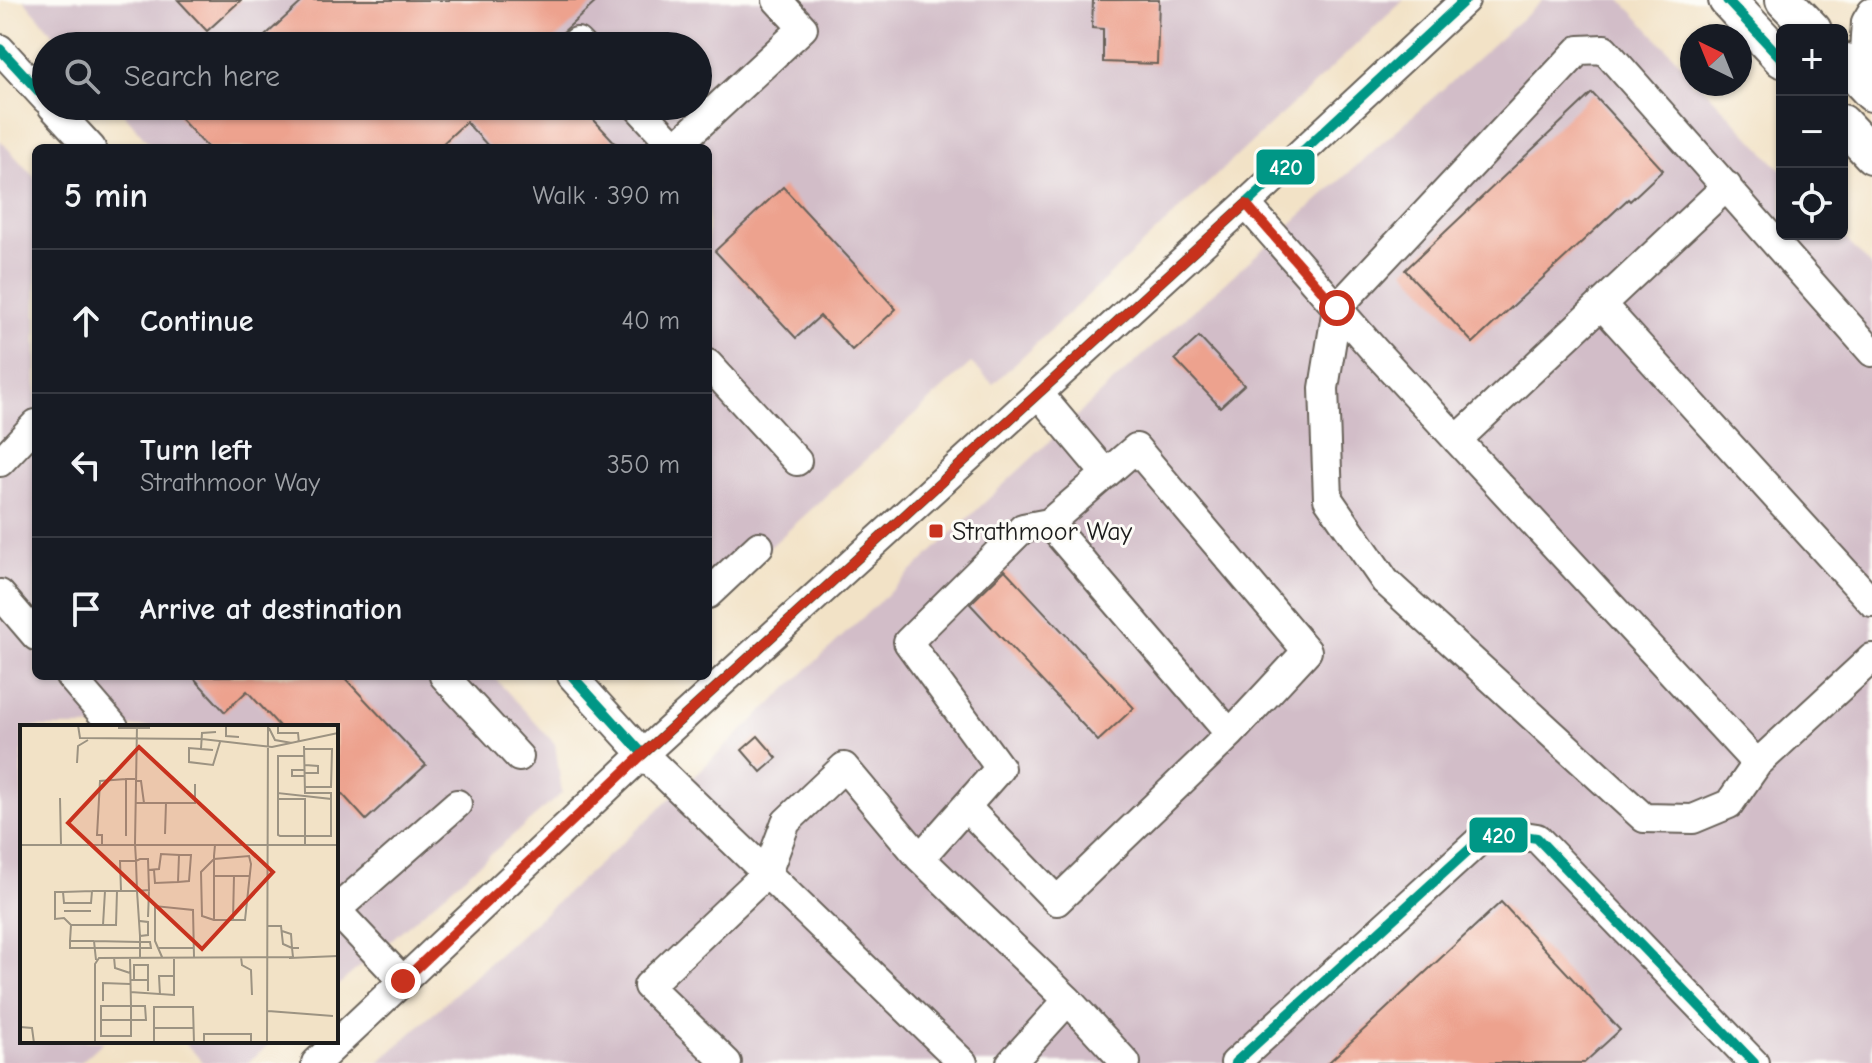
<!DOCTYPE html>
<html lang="en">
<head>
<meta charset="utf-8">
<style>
	:root { --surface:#171b24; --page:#242831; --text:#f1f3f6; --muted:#9ea1a6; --line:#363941 }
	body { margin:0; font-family:"Comic Neue",sans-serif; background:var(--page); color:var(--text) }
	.controls { position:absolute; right:24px; top:24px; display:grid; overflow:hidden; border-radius:12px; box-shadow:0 2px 6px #0004 }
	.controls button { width:72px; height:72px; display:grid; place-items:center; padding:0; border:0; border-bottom:2px solid var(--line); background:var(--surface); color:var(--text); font:40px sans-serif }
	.compass { position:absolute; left:1680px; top:24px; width:72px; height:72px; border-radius:50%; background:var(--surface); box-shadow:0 2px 6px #0004; rotate:317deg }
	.stop { position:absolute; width:24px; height:24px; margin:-18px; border:6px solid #c8321e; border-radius:50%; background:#fff }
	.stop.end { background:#c8321e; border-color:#fff; box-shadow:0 2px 8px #0008 }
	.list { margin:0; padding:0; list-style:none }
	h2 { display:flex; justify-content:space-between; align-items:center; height:104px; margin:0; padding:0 32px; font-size:34px }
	h2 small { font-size:26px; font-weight:400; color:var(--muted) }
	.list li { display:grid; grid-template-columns:52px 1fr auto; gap:24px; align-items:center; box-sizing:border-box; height:144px; padding:0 32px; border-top:2px solid var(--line) }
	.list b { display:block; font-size:30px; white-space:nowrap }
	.list p { margin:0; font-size:26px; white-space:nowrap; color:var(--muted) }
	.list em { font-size:26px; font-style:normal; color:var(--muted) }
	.icon { flex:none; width:44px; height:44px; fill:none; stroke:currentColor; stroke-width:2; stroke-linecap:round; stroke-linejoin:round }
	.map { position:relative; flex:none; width:1872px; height:1063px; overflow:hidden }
	.search { position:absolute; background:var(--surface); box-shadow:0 2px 6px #0004; left:32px; top:32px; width:680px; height:88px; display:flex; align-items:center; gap:20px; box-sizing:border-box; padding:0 28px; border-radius:44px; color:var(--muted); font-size:30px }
	.panel { position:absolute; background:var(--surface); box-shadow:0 2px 6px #0004; left:32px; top:144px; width:680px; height:536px; border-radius:12px }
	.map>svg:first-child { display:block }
</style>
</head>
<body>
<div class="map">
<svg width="1872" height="1063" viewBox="0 0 1872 1063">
	<rect width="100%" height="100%" fill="#fdfcf7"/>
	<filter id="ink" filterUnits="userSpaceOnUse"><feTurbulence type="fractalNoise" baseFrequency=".0125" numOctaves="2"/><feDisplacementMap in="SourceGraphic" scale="16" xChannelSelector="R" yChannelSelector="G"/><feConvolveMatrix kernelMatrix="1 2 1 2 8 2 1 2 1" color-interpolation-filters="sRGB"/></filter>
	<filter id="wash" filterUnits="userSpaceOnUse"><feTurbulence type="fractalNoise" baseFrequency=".006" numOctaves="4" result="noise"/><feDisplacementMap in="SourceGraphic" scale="32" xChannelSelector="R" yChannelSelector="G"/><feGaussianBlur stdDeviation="1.8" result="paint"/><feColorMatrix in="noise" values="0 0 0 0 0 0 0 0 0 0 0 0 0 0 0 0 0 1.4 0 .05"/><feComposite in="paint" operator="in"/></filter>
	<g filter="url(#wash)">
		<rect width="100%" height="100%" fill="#f2e2c6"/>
		<!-- industrial -->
		<path fill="#d2bdc8" d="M 24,0 L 1404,0 L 993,384 L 971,363 L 708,604 L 708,148 L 153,148 L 117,106 L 698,106 L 698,46 L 64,46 Z
			M 1543,0 L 1621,0 L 1692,75 L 1692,84 L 1700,84 L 1782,171 L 1782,234 L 1841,234 L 1872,267 L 1872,1063 L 378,1063 L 641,826 L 1103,391 Z
			M 0,140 L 36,179 L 36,676 L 493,676 L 555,744 L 562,793 L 336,987 L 336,727 L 22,727 L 22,1041 L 104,1041 L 80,1063 L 0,1063 Z
			M 183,1041 L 273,1041 L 247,1063 L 204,1063 Z"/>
		<g id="blocks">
			<!-- building -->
			<path fill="#eda28e" d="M 178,0 L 241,0 L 207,31 Z
				M 304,0 L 598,0 L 548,46 L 254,46 Z
				M 1093,0 L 1159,0 L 1157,64 L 1103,62 L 1103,29 L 1092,28 Z
				M 1592,93 L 1663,170 L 1630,201 L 1628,199 L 1473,343 L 1405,270 Z
				M 189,106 L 581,106 L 620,148 L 490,148 L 466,122 L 438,148 L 208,148 L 178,116 Z
				M 783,187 L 896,309 L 852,350 L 820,316 L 796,338 L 715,251 Z
				M 1199,337 L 1244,385 L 1220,407 L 1175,359 Z
				M 1005,570 L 1134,708 L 1098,741 L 970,604 Z
				M 192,676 L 343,676 L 426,765 L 366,820 L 336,787 L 336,727 L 280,727 L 247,691 L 225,712 Z
				M 758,736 L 777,758 L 761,772 L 742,750 Z
				M 1501,902 L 1620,1030 L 1584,1063 L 1328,1063 Z"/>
		</g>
	</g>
	<g filter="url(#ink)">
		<use href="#blocks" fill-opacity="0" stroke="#676158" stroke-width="2"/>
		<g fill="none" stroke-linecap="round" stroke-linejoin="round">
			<defs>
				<path id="minor" d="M 577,42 L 581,46
					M 0,49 L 46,99
					M 1862,82 L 1866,22 L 1872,12
					M 52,106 L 91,148
					M 637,106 L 675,147
					M 674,148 L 803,28 L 777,0
					M 1246,204 L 1374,350 L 1757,764
					M 1601,304 L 1872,602
					M 1872,352 L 1604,49 L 1579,50 L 1337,308 L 1324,388 L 1328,499 L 1385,581 L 1644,818 L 1693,819 L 1729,804 L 1757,764 L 1872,658
					M 708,364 L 797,461
					M 1038,393 L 1106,474
					M 1457,440 L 1727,186
					M 0,462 L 36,424
					M 1049,523 L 1136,448 L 1307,651 L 1230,734
					M 0,594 L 36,636
					M 708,594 L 759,546
					M 70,676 L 114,727
					M 444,676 L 519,757
					M 572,676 L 643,754 L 963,1063
					M 920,858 L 1000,768 L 908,642 L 1023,528 L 1049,523 L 1230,734 L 1057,901 L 966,807
					M 336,910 L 457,804
					M 336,910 L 403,981
					M 1068,1000 L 1126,1063
					M 316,1063 L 643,754 L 1246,204 L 1465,0
					M 727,1063 L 648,986 L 767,873 L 786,822 L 844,767 L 920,858 L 1068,1000 L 1011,1063
					M 1235,1063 L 1483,837 L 1510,834 L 1537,838 L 1754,1063"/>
				<path id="major" d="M 1727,0 L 1782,59
					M 1784,0 L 1813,30
					M 1842,61 L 1872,93
					M 1842,123 L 1872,155"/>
			</defs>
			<!-- minor casing -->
			<use href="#minor" stroke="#676158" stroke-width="32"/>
			<!-- major casing -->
			<use href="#major" stroke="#676158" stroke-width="40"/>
			<!-- minor -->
			<use href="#minor" stroke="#fff" stroke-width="28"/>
			<!-- major -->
			<use href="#major" stroke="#fff" stroke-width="36"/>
			<defs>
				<path id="bus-1" d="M 1727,0 L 1782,59
					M 0,49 L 46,99
					M 572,676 L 643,754 L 1246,204 L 1465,0
					M 1235,1063 L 1483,837 L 1510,834 L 1537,838 L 1754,1063"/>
			</defs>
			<!-- bus-1 casing -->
			<use href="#bus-1" stroke="#fdfcf7" stroke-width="16"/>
			<!-- bus-1 -->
			<use href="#bus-1" stroke="#009786" stroke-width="10"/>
		</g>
	</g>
	<g fill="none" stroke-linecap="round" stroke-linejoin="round" filter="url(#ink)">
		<!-- route -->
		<path stroke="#c8321e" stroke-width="10" d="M 403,981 L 643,754 L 1246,204 L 1337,308"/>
	</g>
	<!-- markers -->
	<rect fill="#c8321e" stroke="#fdfcf7" stroke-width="3" x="928" y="523" width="16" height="16" rx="4"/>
	<g text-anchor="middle" stroke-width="6" stroke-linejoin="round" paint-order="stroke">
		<!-- poi labels -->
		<g font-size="26" fill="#1c1c1c" stroke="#fdfcf7" text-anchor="start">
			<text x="952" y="540">Strathmoor Way</text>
		</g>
	</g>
	<!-- overview -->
	<g transform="translate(20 725)">
		<rect width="318" height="318" fill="#f2e2c6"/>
		<path fill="none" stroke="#9c9382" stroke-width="2" d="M 58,0 L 60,13 L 182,14 L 252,22 L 318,8M 206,0 L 206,11 L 219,12M 258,0 L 258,8 L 278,8 L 279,18M 98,3 L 130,3M 249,3 L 255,15 L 272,18M 284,21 L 285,68 L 311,68 L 311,74M 181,24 L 169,23 L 169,37 L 193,40 L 200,17M 285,24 L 312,24 L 311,62 L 285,62M 193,25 L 181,24 L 182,8 L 196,7M 57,38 L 58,21 L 68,15M 285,48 L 298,48 L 298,41 L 285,40M 285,51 L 272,51 L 272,45 L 285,45M 115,56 L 121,56 L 124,78M 258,68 L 258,31 L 285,31M 40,73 L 41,120M 258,74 L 258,68 L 311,74 L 311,111 L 260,111 L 258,110 L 258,74 L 285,74 L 285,120M 115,78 L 175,78 L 175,59M 145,109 L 146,78M 106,111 L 106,54 L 115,54M 0,120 L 318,120M 82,120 L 82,110 L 77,110 L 80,56 L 106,54M 128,145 L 139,144 L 141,129 L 159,130 L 158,157 L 135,158 L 134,145M 194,151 L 230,151M 158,157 L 169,156 L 171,130 L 159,130M 72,166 L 97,166M 101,166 L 100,136 L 116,136 L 120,134 L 128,134 L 129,165 L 117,166 L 116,136 L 115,119 L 117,0M 43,167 L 72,166 L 71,178 L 44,178 L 43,167 L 35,167 L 35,194 L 44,193 L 51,200M 44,186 L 71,186M 128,192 L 129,165M 194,195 L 182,191 L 181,147 L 194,134 L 229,131 L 231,139 L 225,195 L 194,195 L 194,131 L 195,120M 213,195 L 214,151M 83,200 L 85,166M 247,201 L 261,201 L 263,219 L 272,223 L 273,232M 262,206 L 271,209 L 272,223 L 279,223M 50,216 L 51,200 L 96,200 L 97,166 L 117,166 L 119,196M 74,216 L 50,216 L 50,223 L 131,223 L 130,217 L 120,217 L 120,211 L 119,196 L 128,197 L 128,210 L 120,211M 139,223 L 174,223M 94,232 L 95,243 L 110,248M 142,232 L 135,216 L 135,181 L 173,185 L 174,232M 221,232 L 222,240 L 231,245 L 232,270M 269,233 L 318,231M 76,235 L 74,216 L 120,217 L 120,232M 0,238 L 0,288M 111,255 L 128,255 L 128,266M 114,255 L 114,240 L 128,240 L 128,255M 110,267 L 154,270 L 154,232M 140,270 L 139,251 L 154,251M 83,276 L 83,258 L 110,259M 80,281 L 111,281 L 110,232M 81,281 L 81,311 L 111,311 L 111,281 L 125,281 L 126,295 L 81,295M 248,286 L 313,291M 0,302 L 12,303 L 14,318M 134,303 L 173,303M 75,318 L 75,239 L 79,233 L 272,232M 134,318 L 134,282 L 173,282 L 174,318M 184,318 L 184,309 L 231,309 L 231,318M 247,318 L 248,0"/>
		<path fill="#c8321e" fill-opacity="0.15" stroke="#c8321e" stroke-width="4" d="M 119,22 L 253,147 L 182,224 L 48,98 Z"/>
		<rect width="318" height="318" fill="none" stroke="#1c1c1c" stroke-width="4"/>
	</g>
	<g stroke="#fdfcf7" stroke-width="3">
		<rect x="1255" y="148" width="61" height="38" rx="8" fill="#009786"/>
		<rect x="1468" y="816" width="61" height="38" rx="8" fill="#009786"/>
	</g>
	<g font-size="22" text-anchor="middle" font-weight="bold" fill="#fff">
		<text x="1286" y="175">420</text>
		<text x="1499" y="843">420</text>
	</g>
</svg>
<div class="controls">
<button>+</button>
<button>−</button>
<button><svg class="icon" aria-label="locate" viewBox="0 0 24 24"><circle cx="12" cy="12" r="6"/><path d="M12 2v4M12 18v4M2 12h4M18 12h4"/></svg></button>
</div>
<svg class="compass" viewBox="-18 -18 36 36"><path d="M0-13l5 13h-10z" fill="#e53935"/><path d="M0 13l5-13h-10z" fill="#9ea1a6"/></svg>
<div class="stop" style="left:1337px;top:308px"></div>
<div class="stop end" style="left:403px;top:981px"></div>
<div class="search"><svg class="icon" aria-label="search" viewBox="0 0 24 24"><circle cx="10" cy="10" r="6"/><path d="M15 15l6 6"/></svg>Search here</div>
<section class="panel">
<h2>5 min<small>Walk · 390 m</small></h2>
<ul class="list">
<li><svg class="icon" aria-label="ahead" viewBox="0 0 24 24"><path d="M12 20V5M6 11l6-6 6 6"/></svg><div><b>Continue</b></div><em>40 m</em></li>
<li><svg class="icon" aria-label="left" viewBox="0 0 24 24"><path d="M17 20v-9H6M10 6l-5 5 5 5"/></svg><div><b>Turn left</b><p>Strathmoor Way</p></div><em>350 m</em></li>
<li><svg class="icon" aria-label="arrive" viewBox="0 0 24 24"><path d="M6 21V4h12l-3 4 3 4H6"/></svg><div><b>Arrive at destination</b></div></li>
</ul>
</section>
</div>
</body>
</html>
